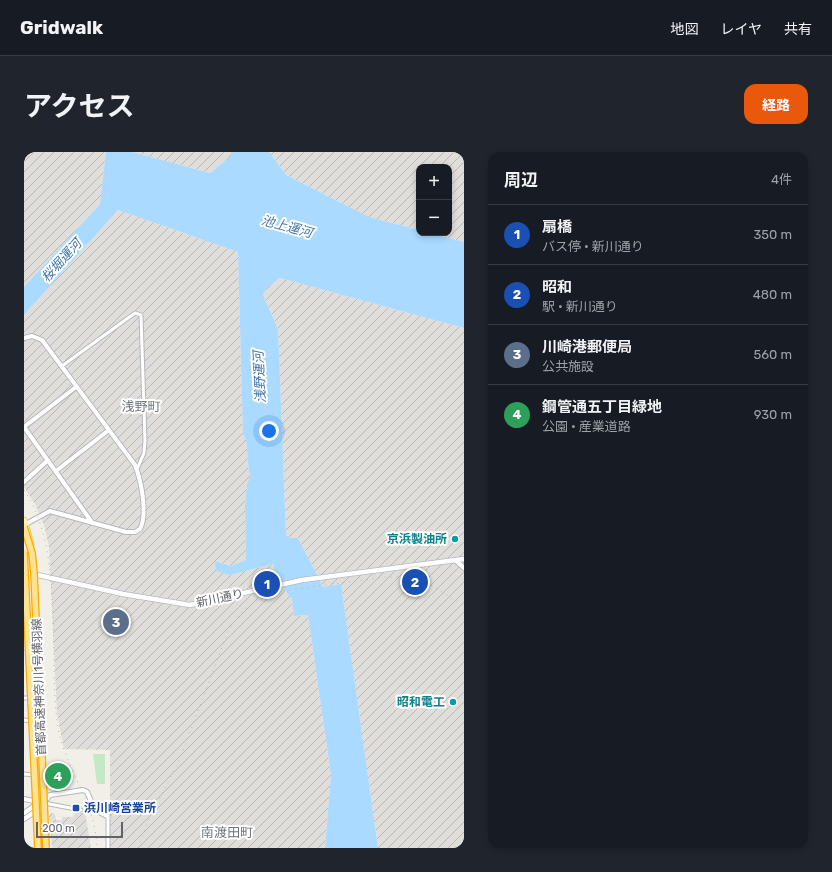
<!DOCTYPE html>
<html lang="ja">
<head>
<meta charset="utf-8">
<style>
	:root { --surface:#171b24; --page:#20242c; --text:#f1f3f6; --muted:#9ea1a6; --line:#363941; --accent:#ea580c }
	body { margin:0; font-family:Rubik,"Noto Sans JP",sans-serif; background:var(--page); color:var(--text) }
	.controls { position:absolute; right:12px; top:12px; display:grid; overflow:hidden; border-radius:8px; box-shadow:0 2px 6px #0003 }
	.controls button { width:36px; height:36px; display:grid; place-items:center; padding:0; border:0; border-bottom:1px solid var(--line); background:var(--surface); color:var(--text); font:20px sans-serif }
	.scale { position:absolute; left:12px; bottom:10px; width:87px; box-sizing:border-box; padding-left:4px; border:2px solid #5f6368; border-top:0; font-size:11px; line-height:14px; white-space:nowrap; color:#5f6368; -webkit-text-stroke:3px #fff; paint-order:stroke }
	.you { position:absolute; left:245px; top:279px; width:14px; height:14px; margin:-10px; border:3px solid #fff; border-radius:50%; background:#1a73e8; box-shadow:0 0 0 6px #1a73e833 }
	.badge { display:grid; place-items:center; width:26px; height:26px; border-radius:50%; background:var(--accent); color:#fff; font-size:13px; font-weight:700 }
	.pin { position:absolute; translate:-50% -50%; border:2px solid #fff; box-shadow:0 1px 4px #0006 }
	.list { margin:0; padding:0; list-style:none }
	h2 { display:flex; justify-content:space-between; align-items:center; height:52px; margin:0; padding:0 16px; font-size:17px }
	h2 small { font-size:13px; font-weight:400; color:var(--muted) }
	.list li { display:grid; grid-template-columns:26px 1fr auto; gap:12px; align-items:center; box-sizing:border-box; height:60px; padding:0 16px; border-top:1px solid var(--line) }
	.list b { display:block; font-size:15px; white-space:nowrap }
	.list p { margin:0; font-size:13px; white-space:nowrap; color:var(--muted) }
	.list em { font-size:13px; font-style:normal; color:var(--muted) }
	.map { position:relative; flex:none; width:440px; height:696px; overflow:hidden; border-radius:12px }
	header { display:flex; align-items:center; gap:24px; box-sizing:border-box; height:56px; padding:0 20px; background:var(--surface); border-bottom:1px solid var(--line) }
	header strong { font-size:19px }
	nav { display:flex; gap:22px; margin-inline-start:auto; font-size:14px }
	.intro { display:flex; align-items:center; justify-content:space-between; box-sizing:border-box; height:96px; padding:0 24px }
	h1 { margin:0; font-size:28px }
	.button { padding:10px 18px; border-radius:12px; background:var(--accent); color:#fff; font-size:14px; font-weight:700 }
	main { display:flex; gap:24px; padding:0 24px }
	aside { flex:1; background:var(--surface); border-radius:12px; box-shadow:0 2px 6px #0003 }
	.map>svg:first-child { display:block }
</style>
</head>
<body>
<header>
<strong>Gridwalk</strong>
<nav><a>地図</a><a>レイヤ</a><a>共有</a></nav>
</header>
<div class="intro"><h1>アクセス</h1><a class="button">経路</a></div>
<main>
<div class="map">
<svg width="440" height="696" viewBox="0 0 440 696">
	<defs>
		<pattern id="industrial-furrows" width="10" height="10" patternUnits="userSpaceOnUse"><rect width="10" height="10" fill="#e0deda"/><path d="M-1 1l2-2M0 10L10 0M9 11l2-2" fill="none" stroke="#b9b8b5"/></pattern>
		<pattern id="park-tufts" width="24" height="20" patternUnits="userSpaceOnUse"><rect width="24" height="20" fill="#c5e8c5"/><path d="M3 7l-1-3M5 7V3M7 7l1-3M15 17l-1-3M17 17v-4M19 17l1-3" fill="none" stroke="#a3c0a4"/></pattern>
	</defs>
	<rect width="100%" height="100%" fill="#f1efe8"/>
	<!-- industrial -->
	<path fill="url(#industrial-furrows)" d="M 0,0 L 82,0 L 76,52 L 0,135 Z
		M 108,0 L 207,0 L 207,4 L 186,21 Z
		M 245,0 L 440,0 L 440,90 L 406,81 L 425,81 L 425,15 L 395,15 L 395,78 L 345,65 L 262,23 Z
		M 94,58 L 214,100 L 219,282 L 222,287 L 225,320 L 227,323 L 223,332 L 221,354 L 222,408 L 207,414 L 192,409 L 206,423 L 249,412 L 253,429 L 268,447 L 270,464 L 284,463 L 307,623 L 301,696 L 86,696 L 86,598 L 40,597 L 33,562 L 25,395 L 20,373 L 12,354 L 0,335 L 0,163 Z
		M 256,126 L 440,176 L 440,696 L 354,696 L 317,433 L 299,435 L 274,386 L 265,386 L 262,383 L 254,177 L 239,143 L 244,135 Z
		M 52,659 L 55,661 L 61,660 L 67,696 L 28,696 L 25,664 L 27,661 L 31,662 L 32,668 L 38,668 L 38,665 L 49,665 Z"/>
	<!-- green -->
	<path fill="#c5e8c5" d="M 69,602 L 81,602 L 81,632 L 73,632 Z"/>
	<!-- park -->
	<path fill="url(#park-tufts)" d="M 41,617 L 47,628 L 40,631 L 24,631 L 24,620 Z"/>
	<!-- water -->
	<path fill="#aadaff" d="M 82,0 L 108,0 L 186,21 L 207,4 L 207,0 L 245,0 L 262,23 L 345,65 L 395,78 L 395,81 L 406,81 L 440,90 L 440,176 L 256,126 L 244,135 L 239,143 L 254,177 L 262,383 L 265,386 L 274,386 L 299,435 L 317,432 L 354,696 L 301,696 L 307,623 L 284,463 L 270,464 L 268,447 L 253,429 L 249,412 L 206,423 L 192,419 L 191,409 L 207,414 L 222,408 L 221,354 L 223,332 L 227,323 L 225,320 L 222,287 L 219,282 L 214,100 L 94,58 L 0,163 L 0,135 L 76,52 Z"/>
	<g fill="none" stroke-linecap="round" stroke-linejoin="round">
		<defs>
			<path id="minor" d="M 38,214 L 111,161 L 117,163 L 121,289 L 120,301 L 113,317
				M 394,413 L 397,434
				M 0,496 L 14,499
				M 0,546 L 7,546
				M 0,568 L 7,569
				M 0,622 L 10,623
				M 20,651 L 57,658
				M 84,652 L 84,696"/>
			<path id="tertiary" d="M 0,186 L 8,184 L 18,188 L 111,313 C 117,328 124,362 116,377 L 111,380 L 102,380 L 26,359 L 0,373
				M 0,275 L 67,369
				M 0,275 L 52,235
				M 32,319 L 85,278
				M 0,330 L 24,308
				M 431,408 L 440,416
				M 0,647 L 20,651
				M 0,661 L 13,652
				M 0,667 L 15,657 L 26,643 L 59,638 L 63,640 L 71,658 L 83,664"/>
			<path id="secondary" d="M 0,420 L 99,442 L 166,453 L 278,428 L 440,407"/>
			<path id="primary" d="M 0,368 L 7,392"/>
			<path id="motorway" d="M 10,533 L 13,586 L 13,632"/>
		</defs>
		<!-- minor casing -->
		<use href="#minor" stroke="#b5b8bc" stroke-width="5"/>
		<!-- tertiary casing -->
		<use href="#tertiary" stroke="#b5b8bc" stroke-width="6"/>
		<!-- secondary casing -->
		<use href="#secondary" stroke="#b6babf" stroke-width="6"/>
		<!-- primary casing -->
		<use href="#primary" stroke="#f2c960" stroke-width="7"/>
		<!-- motorway casing -->
		<use href="#motorway" stroke="#f9ab00" stroke-width="8"/>
		<!-- minor -->
		<use href="#minor" stroke="#fff" stroke-width="3"/>
		<!-- tertiary -->
		<use href="#tertiary" stroke="#fff" stroke-width="4"/>
		<!-- secondary -->
		<use href="#secondary" stroke="#fff" stroke-width="4.5"/>
		<!-- primary -->
		<use href="#primary" stroke="#fff2af" stroke-width="5"/>
		<!-- motorway -->
		<use href="#motorway" stroke="#fde293" stroke-width="5.5"/>
		<!-- rail -->
		<path stroke="#b6b7b8" stroke-width="1" stroke-dasharray="1 5" stroke-linecap="butt" d="M 0,338 C 42,400 23,504 34,577 C 43,619 72,652 73,696
			M 114,696 L 125,667 L 155,609 L 203,482 C 214,459 233,445 257,439 L 361,425 L 377,425 L 392,427 L 407,433 L 440,454"/>
		<defs>
			<path id="motorway-bridge" d="M 0,375 L 8,401 L 10,421 L 22,696
				M 0,400 L 14,696"/>
		</defs>
		<!-- motorway-bridge casing -->
		<use href="#motorway-bridge" stroke="#f9ab00" stroke-width="8" stroke-linecap="butt"/>
		<!-- motorway-bridge -->
		<use href="#motorway-bridge" stroke="#fde293" stroke-width="5.5"/>
	</g>
	<!-- markers -->
	<g fill="#0f9aa8" stroke="#fff" stroke-width="1.5">
		<circle cx="431" cy="387" r="4"/>
		<circle cx="429" cy="550" r="4"/>
	</g>
	<rect fill="#1a4fb4" stroke="#fff" stroke-width="1.5" x="48" y="652" width="8" height="8" rx="2"/>
	<g text-anchor="middle" stroke-width="4" stroke-linejoin="round" paint-order="stroke">
		<!-- culture labels -->
		<g font-size="12" font-weight="bold" fill="#0d838f" stroke="#fff" text-anchor="end">
			<text x="423" y="391">京浜製油所</text>
			<text x="421" y="554">昭和電工</text>
		</g>
		<!-- street labels -->
		<g font-size="12" fill="#5f6368" stroke="#fff">
			<text transform="translate(196 446) rotate(-12)" y="4">新川通り</text>
			<text transform="translate(15 535) rotate(-92)" y="4">首都高速神奈川1号横羽線</text>
		</g>
		<!-- transit labels -->
		<g font-size="12" font-weight="bold" fill="#164399" stroke="#fff" text-anchor="start">
			<text x="60" y="660">浜川崎営業所</text>
		</g>
		<!-- water labels -->
		<g font-size="13" font-style="italic" fill="#4174aa" stroke="#fff">
			<text transform="translate(263 74) rotate(15)" y="5">池上運河</text>
			<text transform="translate(37 108) rotate(-48)" y="5">桜堀運河</text>
			<text transform="translate(235 225) rotate(-93)" y="5">浅野運河</text>
		</g>
		<!-- neighbourhood labels -->
		<g font-size="13" fill="#70757a" stroke="#fff">
			<text x="117" y="259">浅野町</text>
			<text x="203" y="685">南渡田町</text>
		</g>
	</g>
</svg>
<div class="controls">
<button>+</button>
<button>−</button>
</div>
<div class="scale">200 m</div>
<div class="you"></div>
<div class="pin badge" style="left:243px;top:432px;background:#1a4fb4">1</div>
<div class="pin badge" style="left:391px;top:430px;background:#1a4fb4">2</div>
<div class="pin badge" style="left:92px;top:470px;background:#5c6f8a">3</div>
<div class="pin badge" style="left:34px;top:624px;background:#2e9e5b">4</div>
</div>
<aside>
<h2>周辺<small>4件</small></h2>
<ul class="list">
<li><span class="badge" style="background:#1a4fb4">1</span><div><b>扇橋</b><p>バス停 · 新川通り</p></div><em>350 m</em></li>
<li><span class="badge" style="background:#1a4fb4">2</span><div><b>昭和</b><p>駅 · 新川通り</p></div><em>480 m</em></li>
<li><span class="badge" style="background:#5c6f8a">3</span><div><b>川崎港郵便局</b><p>公共施設</p></div><em>560 m</em></li>
<li><span class="badge" style="background:#2e9e5b">4</span><div><b>鋼管通五丁目緑地</b><p>公園 · 産業道路</p></div><em>930 m</em></li>
</ul>
</aside>
</main>
</body>
</html>
